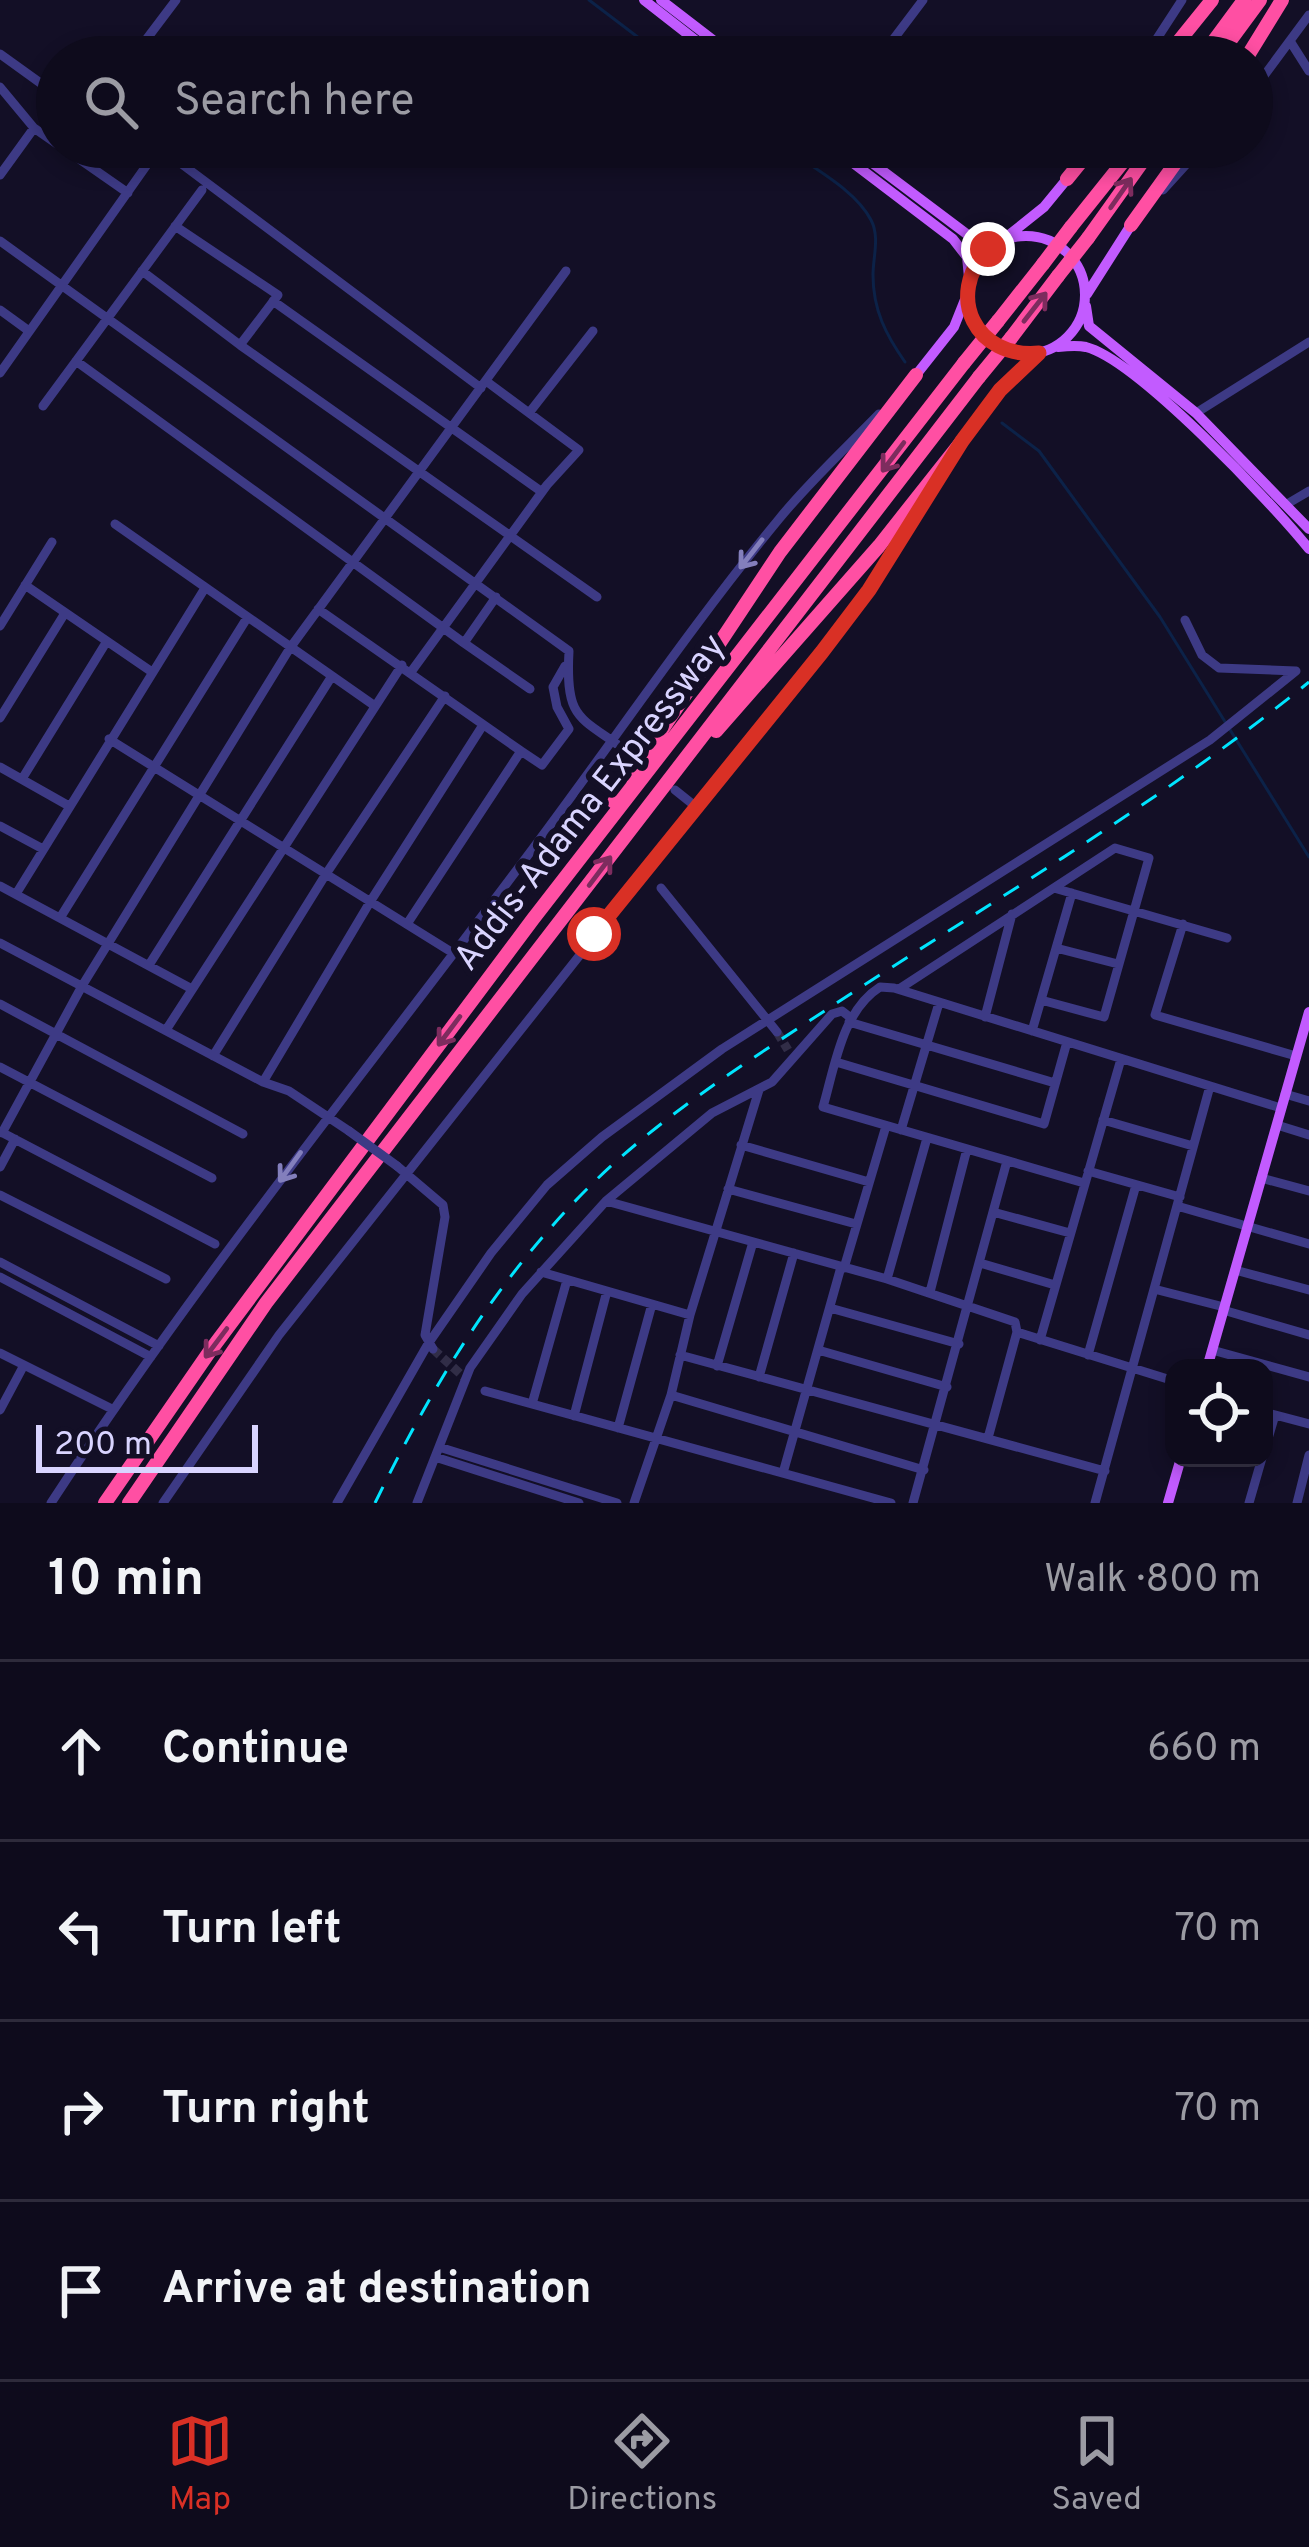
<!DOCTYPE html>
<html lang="en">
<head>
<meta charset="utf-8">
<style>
	:root { --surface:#0e0b1c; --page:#171425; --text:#f1f3f6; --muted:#9b9ba3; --line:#2e2b3b; --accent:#d93025 }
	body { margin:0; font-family:Overpass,sans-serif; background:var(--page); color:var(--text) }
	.controls { position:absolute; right:36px; bottom:36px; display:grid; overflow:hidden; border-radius:24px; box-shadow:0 6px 18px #0003 }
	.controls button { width:108px; height:108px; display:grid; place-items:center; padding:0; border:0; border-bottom:3px solid var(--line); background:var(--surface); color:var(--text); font:60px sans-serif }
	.scale { position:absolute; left:36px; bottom:30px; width:222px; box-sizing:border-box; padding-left:12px; border:6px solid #d9d4ff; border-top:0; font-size:33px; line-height:42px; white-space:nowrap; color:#d9d4ff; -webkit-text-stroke:9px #130f26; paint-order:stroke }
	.stop { position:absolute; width:36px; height:36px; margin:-27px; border:9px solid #d93025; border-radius:50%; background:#fff }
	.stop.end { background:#d93025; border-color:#fff; box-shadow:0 3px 12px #0008 }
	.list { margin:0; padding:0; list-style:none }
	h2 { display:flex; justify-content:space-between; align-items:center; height:156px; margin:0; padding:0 48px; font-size:51px }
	h2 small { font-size:39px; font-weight:400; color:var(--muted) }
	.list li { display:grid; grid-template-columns:78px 1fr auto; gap:36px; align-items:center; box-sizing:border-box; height:180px; padding:0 48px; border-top:3px solid var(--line) }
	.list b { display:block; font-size:45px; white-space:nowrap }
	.list em { font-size:39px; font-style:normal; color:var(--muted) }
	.icon { flex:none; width:66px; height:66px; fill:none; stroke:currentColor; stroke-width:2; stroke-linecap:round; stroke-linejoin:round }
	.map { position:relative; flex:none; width:1309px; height:1503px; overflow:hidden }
	.search { position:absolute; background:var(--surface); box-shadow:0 6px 18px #0003; left:36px; right:36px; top:36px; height:132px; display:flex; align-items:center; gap:30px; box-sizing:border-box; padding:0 42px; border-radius:66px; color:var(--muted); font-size:45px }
	.sheet { height:876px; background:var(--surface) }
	nav { display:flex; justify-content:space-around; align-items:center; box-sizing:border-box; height:168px; border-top:3px solid var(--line); background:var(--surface); font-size:33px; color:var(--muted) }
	nav a { display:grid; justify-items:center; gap:6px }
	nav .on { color:var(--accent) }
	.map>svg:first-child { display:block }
</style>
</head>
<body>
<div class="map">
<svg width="1309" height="1503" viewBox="0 0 1309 1503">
	<rect width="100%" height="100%" fill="#130f26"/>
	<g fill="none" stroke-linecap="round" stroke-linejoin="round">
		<!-- stream -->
		<path stroke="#0c2248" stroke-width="3" d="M 589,0 L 664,57
			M 784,147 C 811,167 855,189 871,220 C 880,237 873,257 873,275 C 873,310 886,335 905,362
			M 1002,423 L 1039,451 L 1160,617 L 1309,857"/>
		<!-- minor-tunnel -->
		<path stroke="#312d47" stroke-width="9" stroke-dasharray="9 4.5" stroke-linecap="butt" d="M 777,1032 L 788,1050
			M 433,1349 L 466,1379"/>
		<!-- minor -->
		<path stroke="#3d3a85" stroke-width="9" d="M 1290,41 L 1309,71
			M 0,54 L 57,95
			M 133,57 L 176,0
			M 880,57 L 923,0
			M 1145,57 L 1182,0
			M 0,87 L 34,128 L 57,144
			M 1252,92 L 1309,15
			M 62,147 L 128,193
			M 159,147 L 481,388
			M 0,175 L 34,128
			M 1163,190 L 1202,147
			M 175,226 L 278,295 L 240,345
			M 0,241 L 569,651 C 565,725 581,715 634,757
			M 142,271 L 240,345 L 597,597
			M 273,301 L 542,492
			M 0,310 L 29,331
			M 76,361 L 464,643
			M 0,373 L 156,152
			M 43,406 L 202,190
			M 529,413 L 593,331
			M 1196,413 L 1309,342
			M 1287,504 L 1309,491
			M 115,524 L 375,706
			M 25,585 L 152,672
			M 496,597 L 464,643 L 530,689
			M 318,609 L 521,751
			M 1185,620 L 1202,655 L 1219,668 L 1296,671
			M 0,626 L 52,542
			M 411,672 L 547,485 L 579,450 L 486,381
			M 0,718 L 65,613
			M 109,739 L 453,953
			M 0,767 L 69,806
			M 22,779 L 107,641
			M 675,790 L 695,806
			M 0,826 L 43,849
			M 0,886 L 192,989
			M 661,888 L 777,1032
			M 1054,888 L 1227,938
			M 16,894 L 205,588
			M 60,918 L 247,618
			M 407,924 L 521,751 L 542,765 L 569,729 L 557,707 L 553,687 L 565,666
			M 1183,924 L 1155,1015 L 1296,1056
			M 0,943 L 263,1082 L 289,1091 L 349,1131
			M 1056,948 L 1118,964
			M 149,965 L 332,676
			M 899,989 L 1115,848 L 1149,858 L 1104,1017 L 1041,1000
			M 0,1004 L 243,1134
			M 985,1017 L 1012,914
			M 849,1022 L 1055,1083
			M 166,1030 L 402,665
			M 1032,1031 L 1072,893
			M 213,1056 L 326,874 L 445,696
			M 836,1062 L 1044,1124 L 1067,1042
			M 0,1067 L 212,1178
			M 263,1082 L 370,902 L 483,725
			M 1285,1094 L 1309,1101
			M 1103,1120 L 1193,1146
			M 1277,1125 L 1309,1135
			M 901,1130 L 939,1003
			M 1,1132 L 215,1244
			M 2,1133 L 82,986 L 290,648 L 566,271
			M 741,1145 L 869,1182
			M 397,1166 L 443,1205 L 445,1217 L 425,1335 L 433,1349
			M 0,1167 L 15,1139
			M 1088,1171 L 1180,1197
			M 1261,1178 L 1309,1191
			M 1084,1183 L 823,1107 C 835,1066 842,1011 880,987 L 894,988 L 1281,1108
			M 728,1189 L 856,1224
			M 0,1195 L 166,1279
			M 606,1201 L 887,1279 L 1015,1322 L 1017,1332 L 1174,1381
			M 1177,1206 L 1309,1244
			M 993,1212 L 1070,1233
			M 0,1262 L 159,1346
			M 980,1263 L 1055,1285
			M 844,1268 L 886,1126
			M 1235,1270 L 1309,1290
			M 541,1272 L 690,1315
			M 0,1277 L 151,1357
			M 887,1279 L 927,1138
			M 1154,1289 L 1224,1307
			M 930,1292 L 967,1149
			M 830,1308 L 959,1344
			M 1223,1310 L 1309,1335
			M 1040,1340 L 1121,1059
			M 818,1350 L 947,1387
			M 1212,1350 L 1309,1377
			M 0,1353 L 112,1409
			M 680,1355 L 1105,1471
			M 1088,1355 L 1136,1185
			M 717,1366 L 753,1242
			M 759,1377 L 794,1253
			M 485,1391 L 891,1503
			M 671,1395 L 924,1470
			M 532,1404 L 567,1280
			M 0,1410 L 24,1365
			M 1264,1412 L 1309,1424
			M 574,1416 L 607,1291
			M 618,1428 L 652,1304
			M 988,1438 L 1017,1332
			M 439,1447 L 617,1503
			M 1264,1452 L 1275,1415
			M 435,1457 L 579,1503
			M 783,1473 L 841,1267
			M 51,1503 C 193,1285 357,1083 513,875 C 603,757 685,633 779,519 C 809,482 846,448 879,414
			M 163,1503 L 279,1335 L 869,590 L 938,480
			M 337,1503 L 428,1344 L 491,1253 L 547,1185 L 602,1137 L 722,1049 L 1210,740 L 1296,671
			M 417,1503 L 470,1368 L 522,1294 L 606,1201 L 712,1113 L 772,1082 L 832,1014 L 842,1011 L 851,1018
			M 634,1503 L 671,1395 L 690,1315 L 759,1090
			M 913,1503 L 1007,1161
			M 1095,1503 L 1210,1086
			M 1249,1503 L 1262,1458
			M 1297,1503 L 1309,1455"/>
		<!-- major -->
		<path stroke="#c25bff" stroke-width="10" d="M 644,0 L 717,57
			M 661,0 L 735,57
			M 832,147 L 953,239 L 967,257 L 969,277
			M 851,147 L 968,235 L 999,242
			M 1009,235 L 1044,207 L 1067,179
			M967 295a59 59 0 1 1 118 0a59 59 0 1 1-118 0Z
			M 1087,294 L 1131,225
			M 1086,306 L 1089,326 L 1196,413 L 1309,529
			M 1058,347 C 1067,346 1077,345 1086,347 C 1137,360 1273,504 1309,549
			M 916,375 L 954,327 L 966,297
			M 962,441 L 1001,390 L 1039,353
			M 1207,1368 L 1309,1012
			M 1168,1503 L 1181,1458"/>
		<!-- highway -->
		<path stroke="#ff4fa3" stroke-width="14" d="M 1166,57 L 1212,0
			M 1202,57 L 1244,0
			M 1218,57 L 1260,0
			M 1247,57 L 1282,0
			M 1067,179 L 1093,147
			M 1131,225 L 1187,147
			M 1071,227 L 1135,147
			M 1088,238 L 1153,147
			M 998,321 L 1043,264
			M 1011,338 L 1058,276
			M 716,731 L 879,546 L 962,441
			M 614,802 L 780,552 L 916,375
			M 105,1503 L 210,1351 L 533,919 L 964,363
			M 129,1503 L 266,1303 L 979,377"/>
		<!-- rail -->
		<path stroke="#00e5ff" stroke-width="3" stroke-dasharray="18 15" stroke-linecap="butt" d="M 375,1503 C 430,1390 493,1285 581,1195 C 655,1119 747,1062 835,1004 C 994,900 1161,802 1309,682"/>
		<!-- minor-bridge -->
		<path stroke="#3d3a85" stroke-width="9" d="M 349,1131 L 397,1166"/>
		<!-- highway-bridge -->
		<path stroke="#ff4fa3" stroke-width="14" d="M 1043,264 L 1071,227
			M 1058,276 L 1088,238
			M 964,363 L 998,321
			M 979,377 L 1011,338"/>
	</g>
	<!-- one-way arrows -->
	<defs><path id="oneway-shaft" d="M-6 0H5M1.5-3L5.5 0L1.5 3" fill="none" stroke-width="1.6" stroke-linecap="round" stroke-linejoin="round" transform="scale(3)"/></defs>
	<g stroke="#7d2c5e">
		<use href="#oneway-shaft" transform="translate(1121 193) rotate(-55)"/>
		<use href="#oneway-shaft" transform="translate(1035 307) rotate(-52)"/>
		<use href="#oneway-shaft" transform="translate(893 457) rotate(127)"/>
		<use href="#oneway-shaft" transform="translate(600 871) rotate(-53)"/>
		<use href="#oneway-shaft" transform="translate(449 1031) rotate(127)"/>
		<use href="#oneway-shaft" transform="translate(216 1343) rotate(127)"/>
	</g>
	<g stroke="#837fbc">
		<use href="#oneway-shaft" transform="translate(751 554) rotate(128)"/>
		<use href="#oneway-shaft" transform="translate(290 1167) rotate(126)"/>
	</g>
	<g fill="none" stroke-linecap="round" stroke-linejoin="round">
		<!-- route -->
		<path stroke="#d93025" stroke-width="15" d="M 594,934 L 822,652 L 869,590 L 962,441 L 1000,390 L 1039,353 C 976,359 944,296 988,249"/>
	</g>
	<g text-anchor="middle" stroke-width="12" stroke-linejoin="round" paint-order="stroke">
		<!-- street labels -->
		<g font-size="36" fill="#d9d4ff" stroke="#130f26">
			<text transform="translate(588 801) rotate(-52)" y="13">Addis-Adama Expressway</text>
		</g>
	</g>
</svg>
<div class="controls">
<button><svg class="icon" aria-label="locate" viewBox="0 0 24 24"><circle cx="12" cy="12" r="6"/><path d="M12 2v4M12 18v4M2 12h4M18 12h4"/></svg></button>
</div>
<div class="scale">200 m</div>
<div class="stop" style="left:594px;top:934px"></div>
<div class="stop end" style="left:988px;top:249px"></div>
<div class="search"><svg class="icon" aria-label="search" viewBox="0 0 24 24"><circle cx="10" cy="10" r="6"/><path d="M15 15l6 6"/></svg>Search here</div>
</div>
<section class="sheet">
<h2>10 min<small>Walk · 800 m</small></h2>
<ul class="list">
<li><svg class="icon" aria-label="ahead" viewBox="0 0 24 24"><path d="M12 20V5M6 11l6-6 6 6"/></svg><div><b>Continue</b></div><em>660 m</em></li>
<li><svg class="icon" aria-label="left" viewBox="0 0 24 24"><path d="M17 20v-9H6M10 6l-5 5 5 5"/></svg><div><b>Turn left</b></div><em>70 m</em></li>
<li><svg class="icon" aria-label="right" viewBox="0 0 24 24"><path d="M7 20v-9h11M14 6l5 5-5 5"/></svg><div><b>Turn right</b></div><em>70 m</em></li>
<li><svg class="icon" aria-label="arrive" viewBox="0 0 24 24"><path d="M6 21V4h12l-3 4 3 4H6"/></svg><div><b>Arrive at destination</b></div></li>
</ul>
</section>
<nav>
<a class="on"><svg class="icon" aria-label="map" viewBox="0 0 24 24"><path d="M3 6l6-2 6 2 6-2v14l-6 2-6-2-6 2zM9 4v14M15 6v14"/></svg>Map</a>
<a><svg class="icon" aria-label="directions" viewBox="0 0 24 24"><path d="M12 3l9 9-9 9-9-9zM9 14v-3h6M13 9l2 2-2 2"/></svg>Directions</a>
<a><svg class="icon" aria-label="saved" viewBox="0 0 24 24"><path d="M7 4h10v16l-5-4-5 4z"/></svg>Saved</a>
</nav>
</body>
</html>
